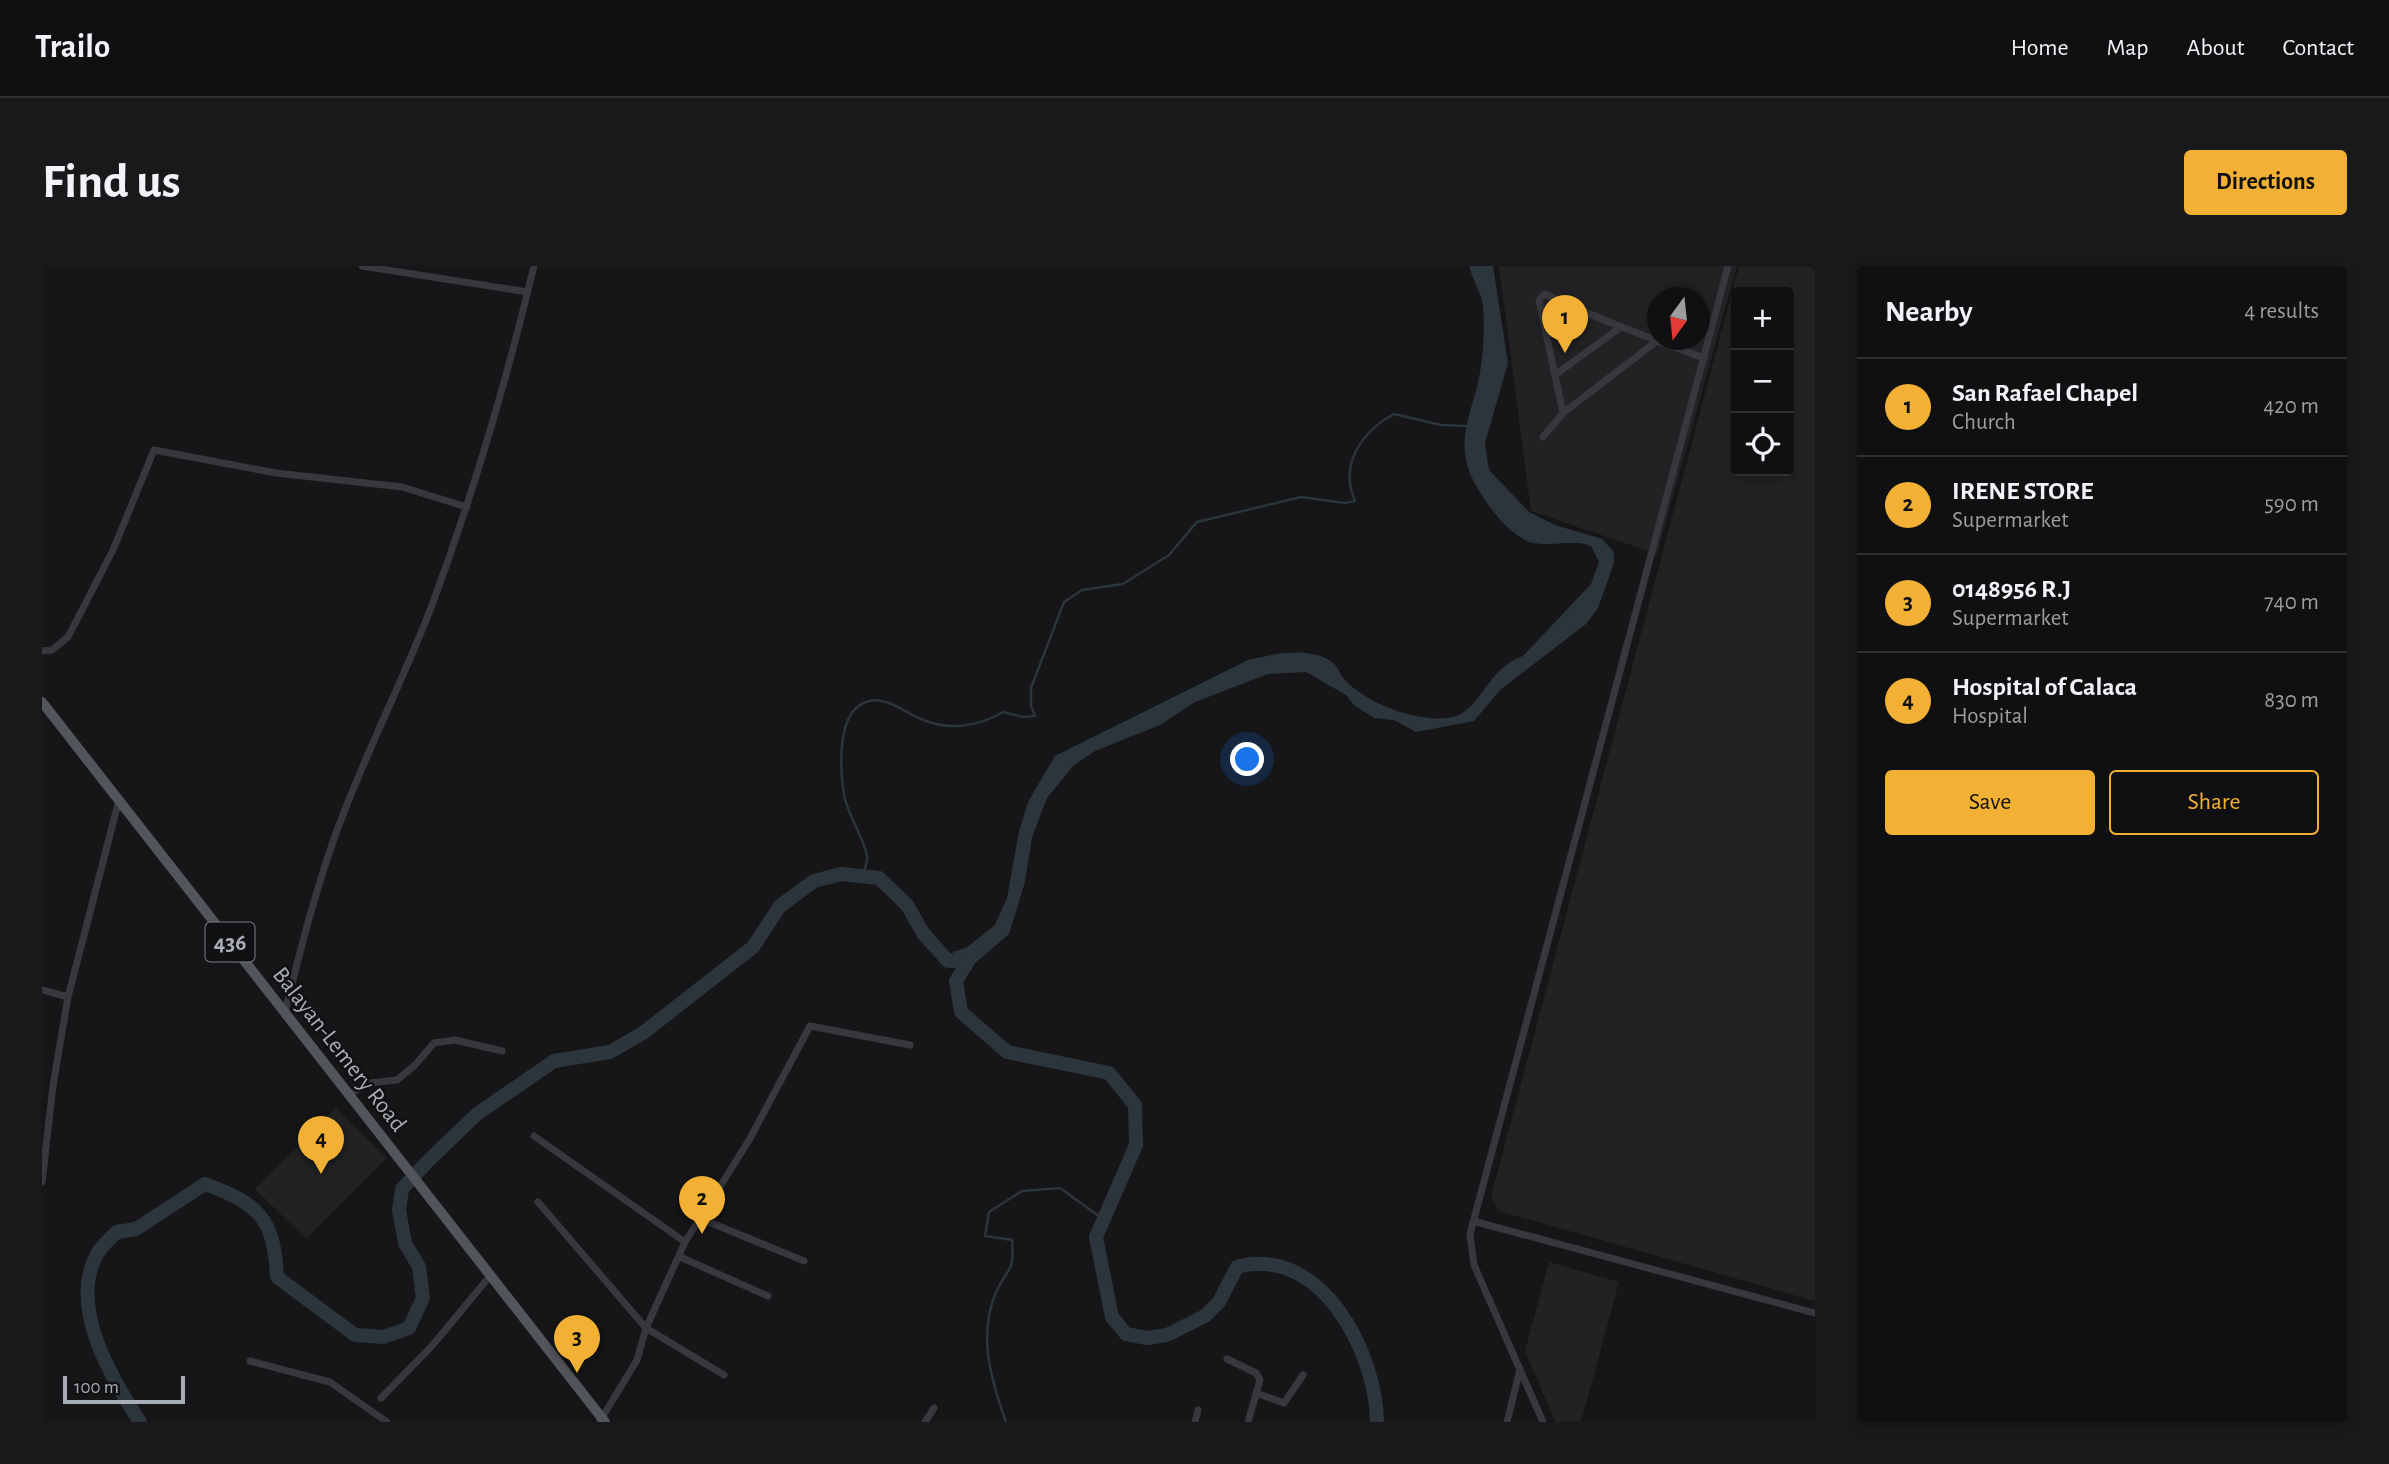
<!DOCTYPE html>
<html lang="en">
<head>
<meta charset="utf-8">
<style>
	:root { --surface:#101012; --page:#19191b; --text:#f1f3f6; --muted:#9c9d9f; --line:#303032; --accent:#f2b134 }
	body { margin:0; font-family:"Alegreya Sans",sans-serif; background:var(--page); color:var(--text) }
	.controls { position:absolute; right:21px; top:21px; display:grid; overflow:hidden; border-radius:7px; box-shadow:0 4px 10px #0003 }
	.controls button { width:63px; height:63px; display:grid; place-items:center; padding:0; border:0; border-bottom:2px solid var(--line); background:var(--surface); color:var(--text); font:35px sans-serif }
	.compass { position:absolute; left:1605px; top:21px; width:63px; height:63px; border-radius:50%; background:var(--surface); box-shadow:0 4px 10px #0003; rotate:195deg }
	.scale { position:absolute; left:21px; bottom:18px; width:122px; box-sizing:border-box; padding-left:7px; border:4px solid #a8adb8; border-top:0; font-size:19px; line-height:24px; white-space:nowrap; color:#a8adb8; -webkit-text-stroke:5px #111113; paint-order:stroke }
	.you { position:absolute; left:1206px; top:494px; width:24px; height:24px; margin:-18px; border:5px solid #fff; border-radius:50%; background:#1a73e8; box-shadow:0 0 0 10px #1a73e833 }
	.badge { display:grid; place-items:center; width:46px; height:46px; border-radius:50%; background:var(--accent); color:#111; font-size:23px; font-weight:700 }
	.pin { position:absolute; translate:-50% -58px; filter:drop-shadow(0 2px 4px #0008) }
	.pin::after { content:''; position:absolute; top:37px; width:24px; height:21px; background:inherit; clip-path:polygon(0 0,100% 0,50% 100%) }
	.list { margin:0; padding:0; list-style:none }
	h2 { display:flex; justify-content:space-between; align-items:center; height:91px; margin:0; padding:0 28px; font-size:30px }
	h2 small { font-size:23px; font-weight:400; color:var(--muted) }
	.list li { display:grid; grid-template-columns:46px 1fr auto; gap:21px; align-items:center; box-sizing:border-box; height:98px; padding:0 28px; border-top:2px solid var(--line) }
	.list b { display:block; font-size:26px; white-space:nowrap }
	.list p { margin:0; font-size:23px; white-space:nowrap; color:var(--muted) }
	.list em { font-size:23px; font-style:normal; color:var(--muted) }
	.actions { display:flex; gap:14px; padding:21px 28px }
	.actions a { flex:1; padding:16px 0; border:2px solid var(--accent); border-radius:7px; text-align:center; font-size:24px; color:var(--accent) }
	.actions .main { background:var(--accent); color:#111 }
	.icon { flex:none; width:38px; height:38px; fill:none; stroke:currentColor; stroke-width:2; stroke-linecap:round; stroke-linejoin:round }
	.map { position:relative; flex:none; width:1773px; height:1156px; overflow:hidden; border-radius:7px }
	header { display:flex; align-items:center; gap:42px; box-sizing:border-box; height:98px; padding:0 35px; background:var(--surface); border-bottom:2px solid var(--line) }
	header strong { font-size:33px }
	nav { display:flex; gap:38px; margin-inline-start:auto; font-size:24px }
	.intro { display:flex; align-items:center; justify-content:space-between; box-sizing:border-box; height:168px; padding:0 42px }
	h1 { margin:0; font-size:49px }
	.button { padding:18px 32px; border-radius:7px; background:var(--accent); color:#111; font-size:24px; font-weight:700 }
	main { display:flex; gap:42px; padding:0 42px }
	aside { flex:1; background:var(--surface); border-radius:7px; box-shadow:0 4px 10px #0003 }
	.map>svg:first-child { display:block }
</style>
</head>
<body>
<header>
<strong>Trailo</strong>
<nav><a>Home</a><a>Map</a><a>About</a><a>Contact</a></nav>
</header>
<div class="intro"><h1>Find us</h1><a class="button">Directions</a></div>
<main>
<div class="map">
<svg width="1773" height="1156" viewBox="0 0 1773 1156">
	<rect width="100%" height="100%" fill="#161618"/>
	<!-- built -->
	<path fill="#222225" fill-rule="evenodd" d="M 1457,0 L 1695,0 L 1615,288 L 1489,245 ZM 1616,32 L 1658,32 L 1658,74 L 1616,74 Z
		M 1697,0 L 1773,0 L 1773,1035 L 1457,945 L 1449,931 ZM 1747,26 L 1747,205 L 1694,205 L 1694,26 Z
		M 294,842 L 345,892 L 264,973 L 213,923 Z
		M 1507,996 L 1577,1016 L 1539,1156 L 1513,1156 L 1483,1085 Z"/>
	<!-- water -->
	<path fill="#2c353c" d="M 1427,0 L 1451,0 L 1466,97 L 1443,177 L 1447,204 L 1487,246 L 1513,259 L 1560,273 L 1572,286 L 1572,297 L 1556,342 L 1544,358 L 1458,424 L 1432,455 L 1374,466 L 1352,454 L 1332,452 L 1312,439 L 1304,429 L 1264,406 L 1226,408 L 1153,436 L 1118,459 L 1053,485 L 1032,499 L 1005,532 L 990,571 L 983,616 L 967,668 L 925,704 L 910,686 L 924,682 L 953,659 L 965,632 L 977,565 L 986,536 L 1013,490 L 1206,394 C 1231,388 1267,380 1290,396 C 1295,399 1298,408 1302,413 C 1325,438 1377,458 1411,451 C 1438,445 1446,401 1481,390 L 1549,318 L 1557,296 L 1549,280 C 1528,271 1501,285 1481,273 C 1464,262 1452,248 1441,231 C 1414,190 1421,169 1434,125 C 1441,100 1443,66 1441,40 C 1440,28 1430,13 1427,0 Z"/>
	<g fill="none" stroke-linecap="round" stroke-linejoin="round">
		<!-- stream -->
		<path stroke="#2c353c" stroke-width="2.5" d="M 821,611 C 822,604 826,596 825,590 C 821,569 806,550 802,529 C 798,504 794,446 824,436 C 843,429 862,446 879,453 C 906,465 936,461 961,446 L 981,451 L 993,450 L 989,440 L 989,422 L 1022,336 L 1040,324 L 1081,318 L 1127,289 L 1155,256 L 1259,231 L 1303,237 L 1313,235 C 1297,199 1319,166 1352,148 L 1399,159 L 1424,160
			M 964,1156 C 949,1114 935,1067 955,1024 C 968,997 972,1009 970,974 L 943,970 L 947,946 L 980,925 L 1018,922 L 1061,953"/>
		<!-- river -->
		<path stroke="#2c353c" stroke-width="14" d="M 933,684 L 914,715 L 919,746 L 965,786 L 1067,807 L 1093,839 L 1094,879 L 1054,971 L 1070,1051 L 1084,1068 L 1105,1072 L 1125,1069 L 1163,1050 L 1177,1036 L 1195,1001 C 1278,978 1334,1085 1335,1156
			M 98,1156 C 70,1113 27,1042 54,990 C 58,981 68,973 75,966 L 94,963 L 163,918 C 218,938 232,953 235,1011 L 313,1069 L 341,1071 L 367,1062 L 381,1032 L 377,1001 L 363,977 L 357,944 L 360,923 L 387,894 L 435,848 L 512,795 L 568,786 L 601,767 L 711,681 L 738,640 L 772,615 L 799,608 L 837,612 L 865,639 L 881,667 L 906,695 L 926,694"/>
		<!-- minor -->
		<path stroke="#37383d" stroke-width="7" d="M 320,0 L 486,26
			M 1615,75 L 1521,147 L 1497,34 L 1503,28 C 1555,53 1608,72 1662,92
			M 1513,109 L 1579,61
			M 1501,171 L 1521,147
			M 0,385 L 10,384 L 26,371 L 71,284 L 112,184 L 234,207 L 360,221 L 425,241
			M 0,724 L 26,731
			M 243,746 C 257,688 272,629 292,573 C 320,493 360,418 390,339 C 432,226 464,117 492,0
			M 306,829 L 328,817 L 355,814 L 373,799 L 392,777 L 413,774 L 460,785
			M 492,870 L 643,976
			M 0,916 L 11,820 L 26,731 L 77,534
			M 496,936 L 604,1062 L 682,1109
			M 657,952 L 762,995
			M 1431,955 L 1773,1047
			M 638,991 L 726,1030
			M 1185,1093 L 1214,1107 L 1218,1114 L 1206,1156
			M 208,1095 L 288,1116 L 345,1156
			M 1214,1127 L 1242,1137 L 1261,1109
			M 339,1132 L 389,1081 L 448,1010
			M 558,1155 L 595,1094 L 604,1062 L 643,976 L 706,876 L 768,760 L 868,779
			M 883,1156 L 892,1142
			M 1153,1156 L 1156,1144
			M 1465,1156 L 1478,1103
			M 1501,1156 L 1432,999 L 1428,968 L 1686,0"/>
		<!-- primary -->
		<path stroke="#53555c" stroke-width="10" d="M 0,436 L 563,1156"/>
	</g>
	<g text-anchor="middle" stroke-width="5" stroke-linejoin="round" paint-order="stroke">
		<!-- shield labels -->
		<rect fill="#111113" stroke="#7b7e86" stroke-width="2" x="163.5" y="656.5" width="49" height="39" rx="5"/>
		<g font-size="23" font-weight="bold" fill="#a8adb8">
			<text x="188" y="684">436</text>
		</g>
		<!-- street labels -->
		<g font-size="24" fill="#a8adb8" stroke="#111113">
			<text transform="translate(298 783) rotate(52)" y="8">Balayan-Lemery Road</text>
		</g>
	</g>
</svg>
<div class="controls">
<button>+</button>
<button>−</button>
<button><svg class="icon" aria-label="locate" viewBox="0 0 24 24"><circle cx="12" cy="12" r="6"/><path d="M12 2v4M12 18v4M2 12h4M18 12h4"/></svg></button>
</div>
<svg class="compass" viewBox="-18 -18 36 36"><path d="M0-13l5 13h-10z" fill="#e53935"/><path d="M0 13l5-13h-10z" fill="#9c9d9f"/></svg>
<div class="scale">100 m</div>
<div class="you"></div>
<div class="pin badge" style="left:1523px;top:87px">1</div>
<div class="pin badge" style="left:660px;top:968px">2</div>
<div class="pin badge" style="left:535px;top:1107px">3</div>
<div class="pin badge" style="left:279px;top:908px">4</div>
</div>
<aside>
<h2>Nearby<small>4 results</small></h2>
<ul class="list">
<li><span class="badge">1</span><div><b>San Rafael Chapel</b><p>Church</p></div><em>420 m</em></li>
<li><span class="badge">2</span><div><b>IRENE STORE</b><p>Supermarket</p></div><em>590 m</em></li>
<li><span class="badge">3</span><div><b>0148956 R.J</b><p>Supermarket</p></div><em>740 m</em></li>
<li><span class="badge">4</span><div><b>Hospital of Calaca</b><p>Hospital</p></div><em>830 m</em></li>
</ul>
<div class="actions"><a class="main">Save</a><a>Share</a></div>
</aside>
</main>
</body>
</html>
